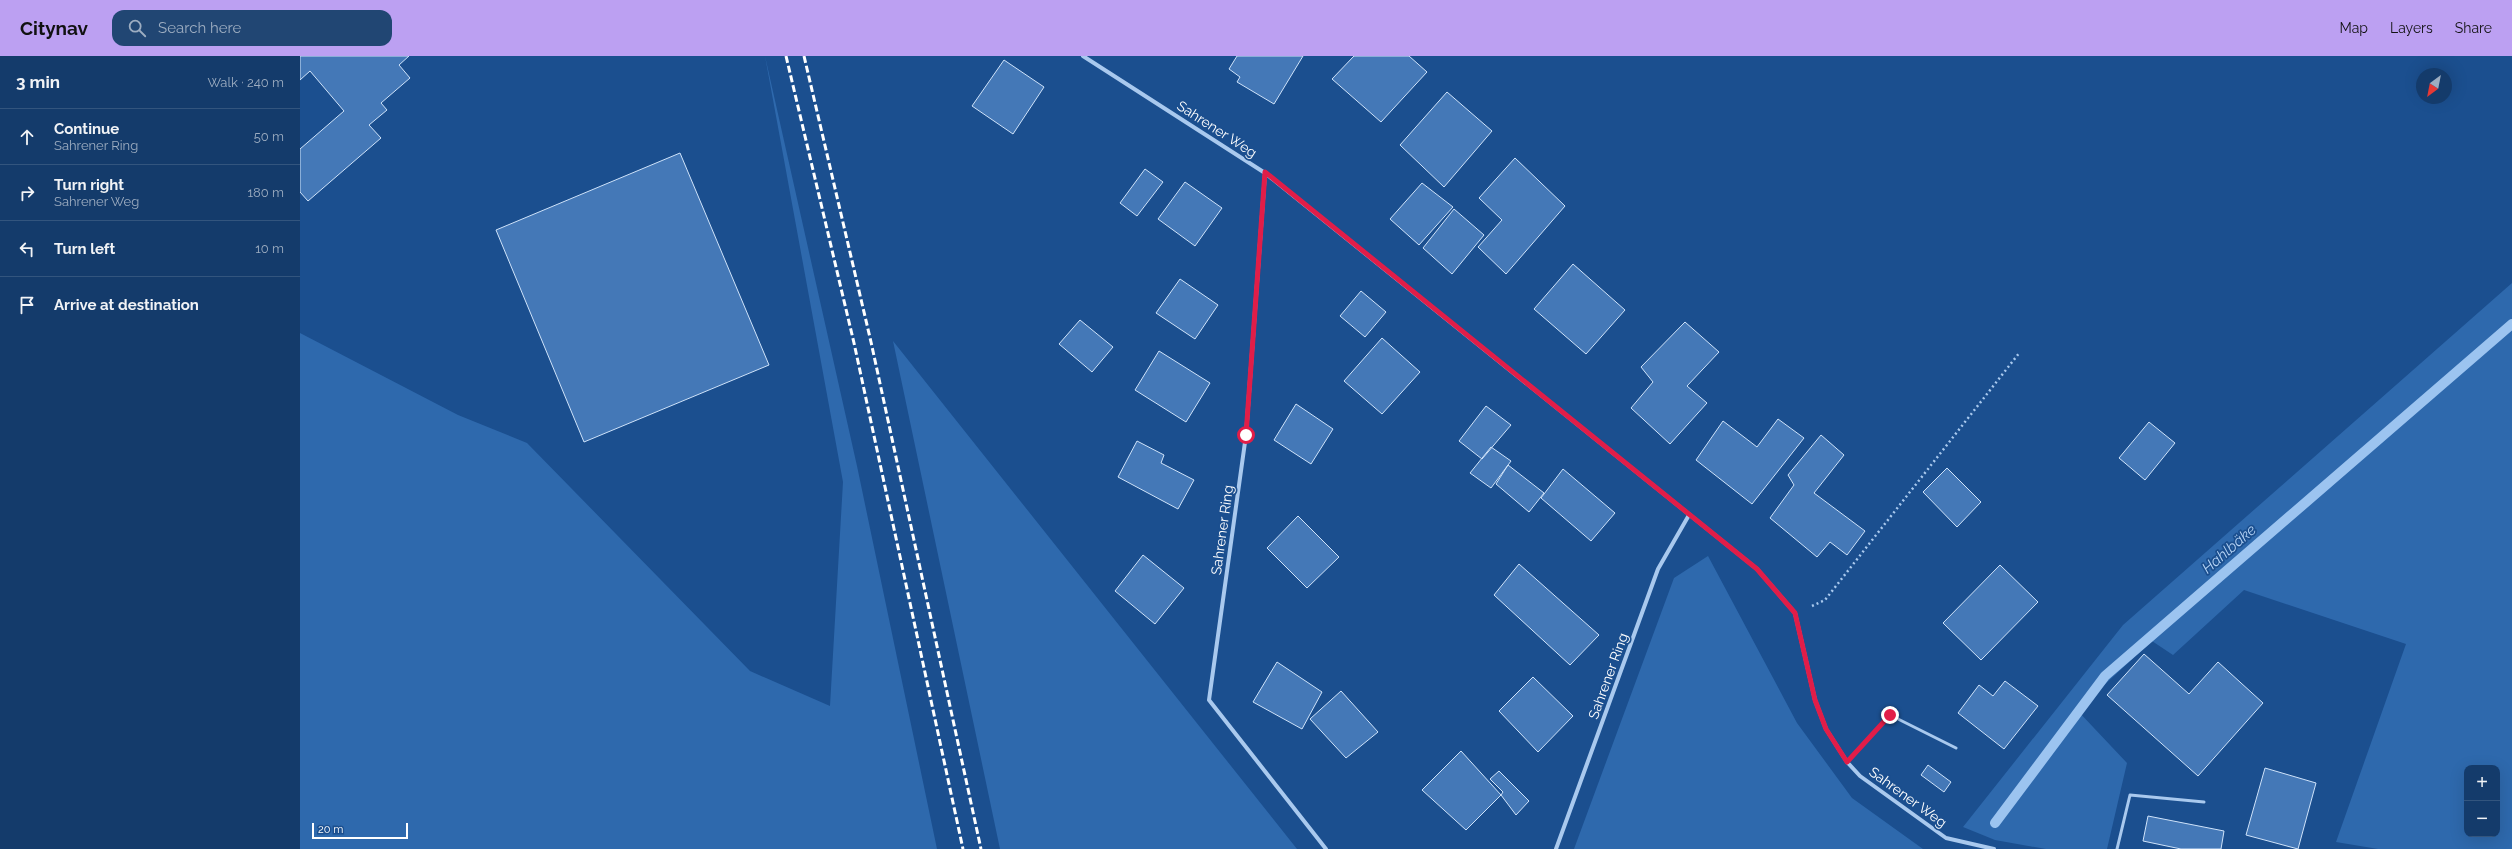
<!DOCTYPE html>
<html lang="en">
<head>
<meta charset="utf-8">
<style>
	:root { --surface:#143b6b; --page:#214673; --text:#f1f3f6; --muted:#9dadc1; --line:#33557e; --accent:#bca0f2 }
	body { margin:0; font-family:Raleway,sans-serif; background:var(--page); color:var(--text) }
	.controls { position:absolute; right:12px; bottom:12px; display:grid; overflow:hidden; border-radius:8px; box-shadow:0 4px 16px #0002 }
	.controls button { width:36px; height:36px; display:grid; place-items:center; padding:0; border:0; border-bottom:1px solid var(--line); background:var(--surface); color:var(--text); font:20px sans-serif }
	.compass { position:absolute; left:2116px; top:12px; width:36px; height:36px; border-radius:50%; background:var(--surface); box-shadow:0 4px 16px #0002; rotate:212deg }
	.scale { position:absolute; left:12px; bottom:10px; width:96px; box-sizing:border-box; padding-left:4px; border:2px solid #fff; border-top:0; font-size:11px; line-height:14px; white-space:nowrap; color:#fff; -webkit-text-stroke:3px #1b4f8f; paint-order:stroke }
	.stop { position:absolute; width:12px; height:12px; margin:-9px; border:3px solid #e11d48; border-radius:50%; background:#fff }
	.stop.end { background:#e11d48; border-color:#fff; box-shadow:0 1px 4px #0008 }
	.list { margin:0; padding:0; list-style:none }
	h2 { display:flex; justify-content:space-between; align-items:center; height:52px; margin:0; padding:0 16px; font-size:17px }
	h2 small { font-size:13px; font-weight:400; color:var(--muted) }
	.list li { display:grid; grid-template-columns:26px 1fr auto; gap:12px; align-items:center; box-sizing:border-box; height:56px; padding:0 16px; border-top:1px solid var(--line) }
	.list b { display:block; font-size:15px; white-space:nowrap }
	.list p { margin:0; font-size:13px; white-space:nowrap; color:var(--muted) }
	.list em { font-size:13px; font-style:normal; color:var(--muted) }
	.icon { flex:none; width:22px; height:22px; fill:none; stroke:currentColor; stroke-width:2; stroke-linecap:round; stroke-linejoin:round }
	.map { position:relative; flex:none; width:2212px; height:793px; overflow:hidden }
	header { display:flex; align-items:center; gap:24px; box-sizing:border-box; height:56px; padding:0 20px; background:var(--accent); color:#111 }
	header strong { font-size:19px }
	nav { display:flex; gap:22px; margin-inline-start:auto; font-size:14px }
	.search { width:280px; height:36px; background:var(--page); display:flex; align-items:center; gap:10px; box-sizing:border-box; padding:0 14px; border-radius:12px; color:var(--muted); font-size:15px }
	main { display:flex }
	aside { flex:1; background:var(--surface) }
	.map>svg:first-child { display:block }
</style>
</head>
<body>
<header>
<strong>Citynav</strong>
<div class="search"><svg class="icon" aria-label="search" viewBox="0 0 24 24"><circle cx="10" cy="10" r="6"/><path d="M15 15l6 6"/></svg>Search here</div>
<nav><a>Map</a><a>Layers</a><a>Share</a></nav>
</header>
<main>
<aside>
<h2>3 min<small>Walk · 240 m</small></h2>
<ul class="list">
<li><svg class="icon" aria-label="ahead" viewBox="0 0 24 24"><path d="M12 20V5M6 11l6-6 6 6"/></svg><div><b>Continue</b><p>Sahrener Ring</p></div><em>50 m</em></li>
<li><svg class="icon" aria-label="right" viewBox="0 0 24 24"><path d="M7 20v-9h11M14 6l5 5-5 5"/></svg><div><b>Turn right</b><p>Sahrener Weg</p></div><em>180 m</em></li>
<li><svg class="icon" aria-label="left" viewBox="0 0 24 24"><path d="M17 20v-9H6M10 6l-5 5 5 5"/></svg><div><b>Turn left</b></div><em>10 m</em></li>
<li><svg class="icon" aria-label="arrive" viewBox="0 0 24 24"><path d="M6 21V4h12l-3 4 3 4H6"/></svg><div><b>Arrive at destination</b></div></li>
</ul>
</aside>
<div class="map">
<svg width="2212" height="793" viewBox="0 0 2212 793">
	<rect width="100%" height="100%" fill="#1b4f8f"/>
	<!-- green -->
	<path fill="#2e69ad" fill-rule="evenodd" d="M 465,0 L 557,410 L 637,793 L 0,793 L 0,277 L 158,359 L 227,387 L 450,615 L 530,650 L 543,426 Z
		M 2212,227 L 2212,793 L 2078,793 L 2036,786 L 2106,588 L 1944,534 L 1873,599 L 1852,585 L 1777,654 L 1827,707 L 1807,793 L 1746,793 L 1695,784 L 1663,771 L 1823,569 ZM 2167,712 L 2197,712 L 2197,778 L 2167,778 Z
		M 593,285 L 997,793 L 700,793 Z
		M 1408,500 L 1497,667 L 1552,742 L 1623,793 L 1274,793 L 1374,522 Z"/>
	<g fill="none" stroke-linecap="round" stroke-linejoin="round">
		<!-- stream -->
		<path stroke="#9cc4f0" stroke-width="10" d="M 1695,767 L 1805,620 L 2212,268"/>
	</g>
	<!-- building -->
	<path fill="#4478b7" stroke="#cfe3fa" d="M 0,0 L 109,0 L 99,9 L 110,22 L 81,47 L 87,54 L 69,69 L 81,82 L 8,145 L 0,136 L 0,93 L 44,55 L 10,15 L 0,24 Z
		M 937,0 L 1003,0 L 974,48 L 937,26 L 940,21 L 929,13 Z
		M 1054,0 L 1109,0 L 1127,16 L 1081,66 L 1032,23 Z
		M 704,4 L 744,31 L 713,78 L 672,50 Z
		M 1147,36 L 1192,75 L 1144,131 L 1100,89 Z
		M 380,97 L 469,309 L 284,386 L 196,174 Z
		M 1215,102 L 1265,150 L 1206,218 L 1178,191 L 1202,164 L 1179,142 Z
		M 845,113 L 863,126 L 837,160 L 820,147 Z
		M 885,126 L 922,152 L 895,190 L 858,163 Z
		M 1122,127 L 1153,151 L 1119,189 L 1090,163 Z
		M 1154,153 L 1184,179 L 1152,218 L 1123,192 Z
		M 1273,208 L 1325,254 L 1286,298 L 1234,253 Z
		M 880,223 L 918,249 L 895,283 L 856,257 Z
		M 1061,235 L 1086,256 L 1065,281 L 1040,260 Z
		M 780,264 L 813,291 L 792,316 L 759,288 Z
		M 1385,266 L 1419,296 L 1387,330 L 1407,347 L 1370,388 L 1331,352 L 1353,326 L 1341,311 Z
		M 1082,282 L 1120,316 L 1082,358 L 1044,325 Z
		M 859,295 L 910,327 L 886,366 L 835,334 Z
		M 996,348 L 1033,373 L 1011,408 L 974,384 Z
		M 1186,350 L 1211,369 L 1182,403 L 1159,385 Z
		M 1478,363 L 1504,382 L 1452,448 L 1396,404 L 1423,365 L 1457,391 Z
		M 1849,366 L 1875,387 L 1845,424 L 1819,402 Z
		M 1521,379 L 1544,399 L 1514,437 L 1565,475 L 1547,499 L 1530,486 L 1517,501 L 1470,462 L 1494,429 L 1488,419 Z
		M 837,385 L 864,399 L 861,407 L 894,424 L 878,453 L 818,421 Z
		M 1191,391 L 1211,405 L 1191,432 L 1170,417 Z
		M 1208,409 L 1244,437 L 1229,456 L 1196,428 Z
		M 1647,412 L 1681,446 L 1657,471 L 1623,436 Z
		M 1263,413 L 1315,457 L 1291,485 L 1241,442 Z
		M 998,460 L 1039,501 L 1007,532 L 967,492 Z
		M 843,499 L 884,532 L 855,568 L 815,535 Z
		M 1219,508 L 1299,579 L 1270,609 L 1194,539 Z
		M 1700,509 L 1738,546 L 1681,604 L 1643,567 Z
		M 1844,598 L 1889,638 L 1918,606 L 1963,647 L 1898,720 L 1807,639 Z
		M 977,606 L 1022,636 L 1002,673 L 953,646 Z
		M 1233,621 L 1273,660 L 1238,696 L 1199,655 Z
		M 1705,625 L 1738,650 L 1704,693 L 1658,657 L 1679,629 L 1693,640 Z
		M 1041,635 L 1078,676 L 1046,702 L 1010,663 Z
		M 1161,695 L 1201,739 L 1166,774 L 1122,734 Z
		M 1628,709 L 1651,726 L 1644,736 L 1621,719 Z
		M 1965,712 L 2016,727 L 1998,793 L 1946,779 Z
		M 1199,715 L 1229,745 L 1216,759 L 1201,739 L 1203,736 L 1190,723 Z
		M 1848,760 L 1924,775 L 1921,793 L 1881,793 L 1843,785 Z"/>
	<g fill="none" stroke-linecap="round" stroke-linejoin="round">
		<!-- path -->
		<path stroke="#a9c9ee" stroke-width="2.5" stroke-dasharray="2 3" stroke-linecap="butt" d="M 1512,550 L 1525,544 L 1720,296"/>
		<!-- lane -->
		<path stroke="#a9c9ee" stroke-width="3" d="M 1547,706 L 1590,659 L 1656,692
			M 1817,793 L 1830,739 L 1904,746"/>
		<!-- street -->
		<path stroke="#a9c9ee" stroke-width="4" d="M 783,0 L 965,117 L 1457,513 L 1495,557 L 1515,644 L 1526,673 L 1547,706 L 1560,720 L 1646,782 L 1694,793
			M 965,117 L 946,379 L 909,644 L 1026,793
			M 1256,793 L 1358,513 L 1389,459"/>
		<!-- rail -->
		<path stroke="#fff" stroke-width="3" stroke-dasharray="7 3" stroke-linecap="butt" d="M 486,0 L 554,287 L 663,793
			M 504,0 L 571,286 L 681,793"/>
	</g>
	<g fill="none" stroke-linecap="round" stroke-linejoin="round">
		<!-- route -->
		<path stroke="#e11d48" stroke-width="5" d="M 946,379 L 965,116 L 1457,513 L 1495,557 L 1515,644 L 1526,673 L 1547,706 L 1590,659"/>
	</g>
	<g text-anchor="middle" stroke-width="3.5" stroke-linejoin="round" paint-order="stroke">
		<!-- street labels -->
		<g font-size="14" fill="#fff" stroke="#1b4f8f">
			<text transform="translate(917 73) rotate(33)" y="5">Sahrener Weg</text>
			<text transform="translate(922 474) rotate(-82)" y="5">Sahrener Ring</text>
			<text transform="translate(1308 620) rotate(-70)" y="5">Sahrener Ring</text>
			<text transform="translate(1608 741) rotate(36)" y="5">Sahrener Weg</text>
		</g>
		<!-- water labels -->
		<g font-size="15" font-style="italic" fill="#b5d3f5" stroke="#1b4f8f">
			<text transform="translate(1929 493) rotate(-41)" y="5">Hahlbäke</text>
		</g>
	</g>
</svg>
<div class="controls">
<button>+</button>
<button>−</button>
</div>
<svg class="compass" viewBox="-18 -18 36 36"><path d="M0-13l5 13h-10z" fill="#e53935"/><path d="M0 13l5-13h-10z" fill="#9dadc1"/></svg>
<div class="scale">20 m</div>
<div class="stop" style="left:946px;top:379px"></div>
<div class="stop end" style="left:1590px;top:659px"></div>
</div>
</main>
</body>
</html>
